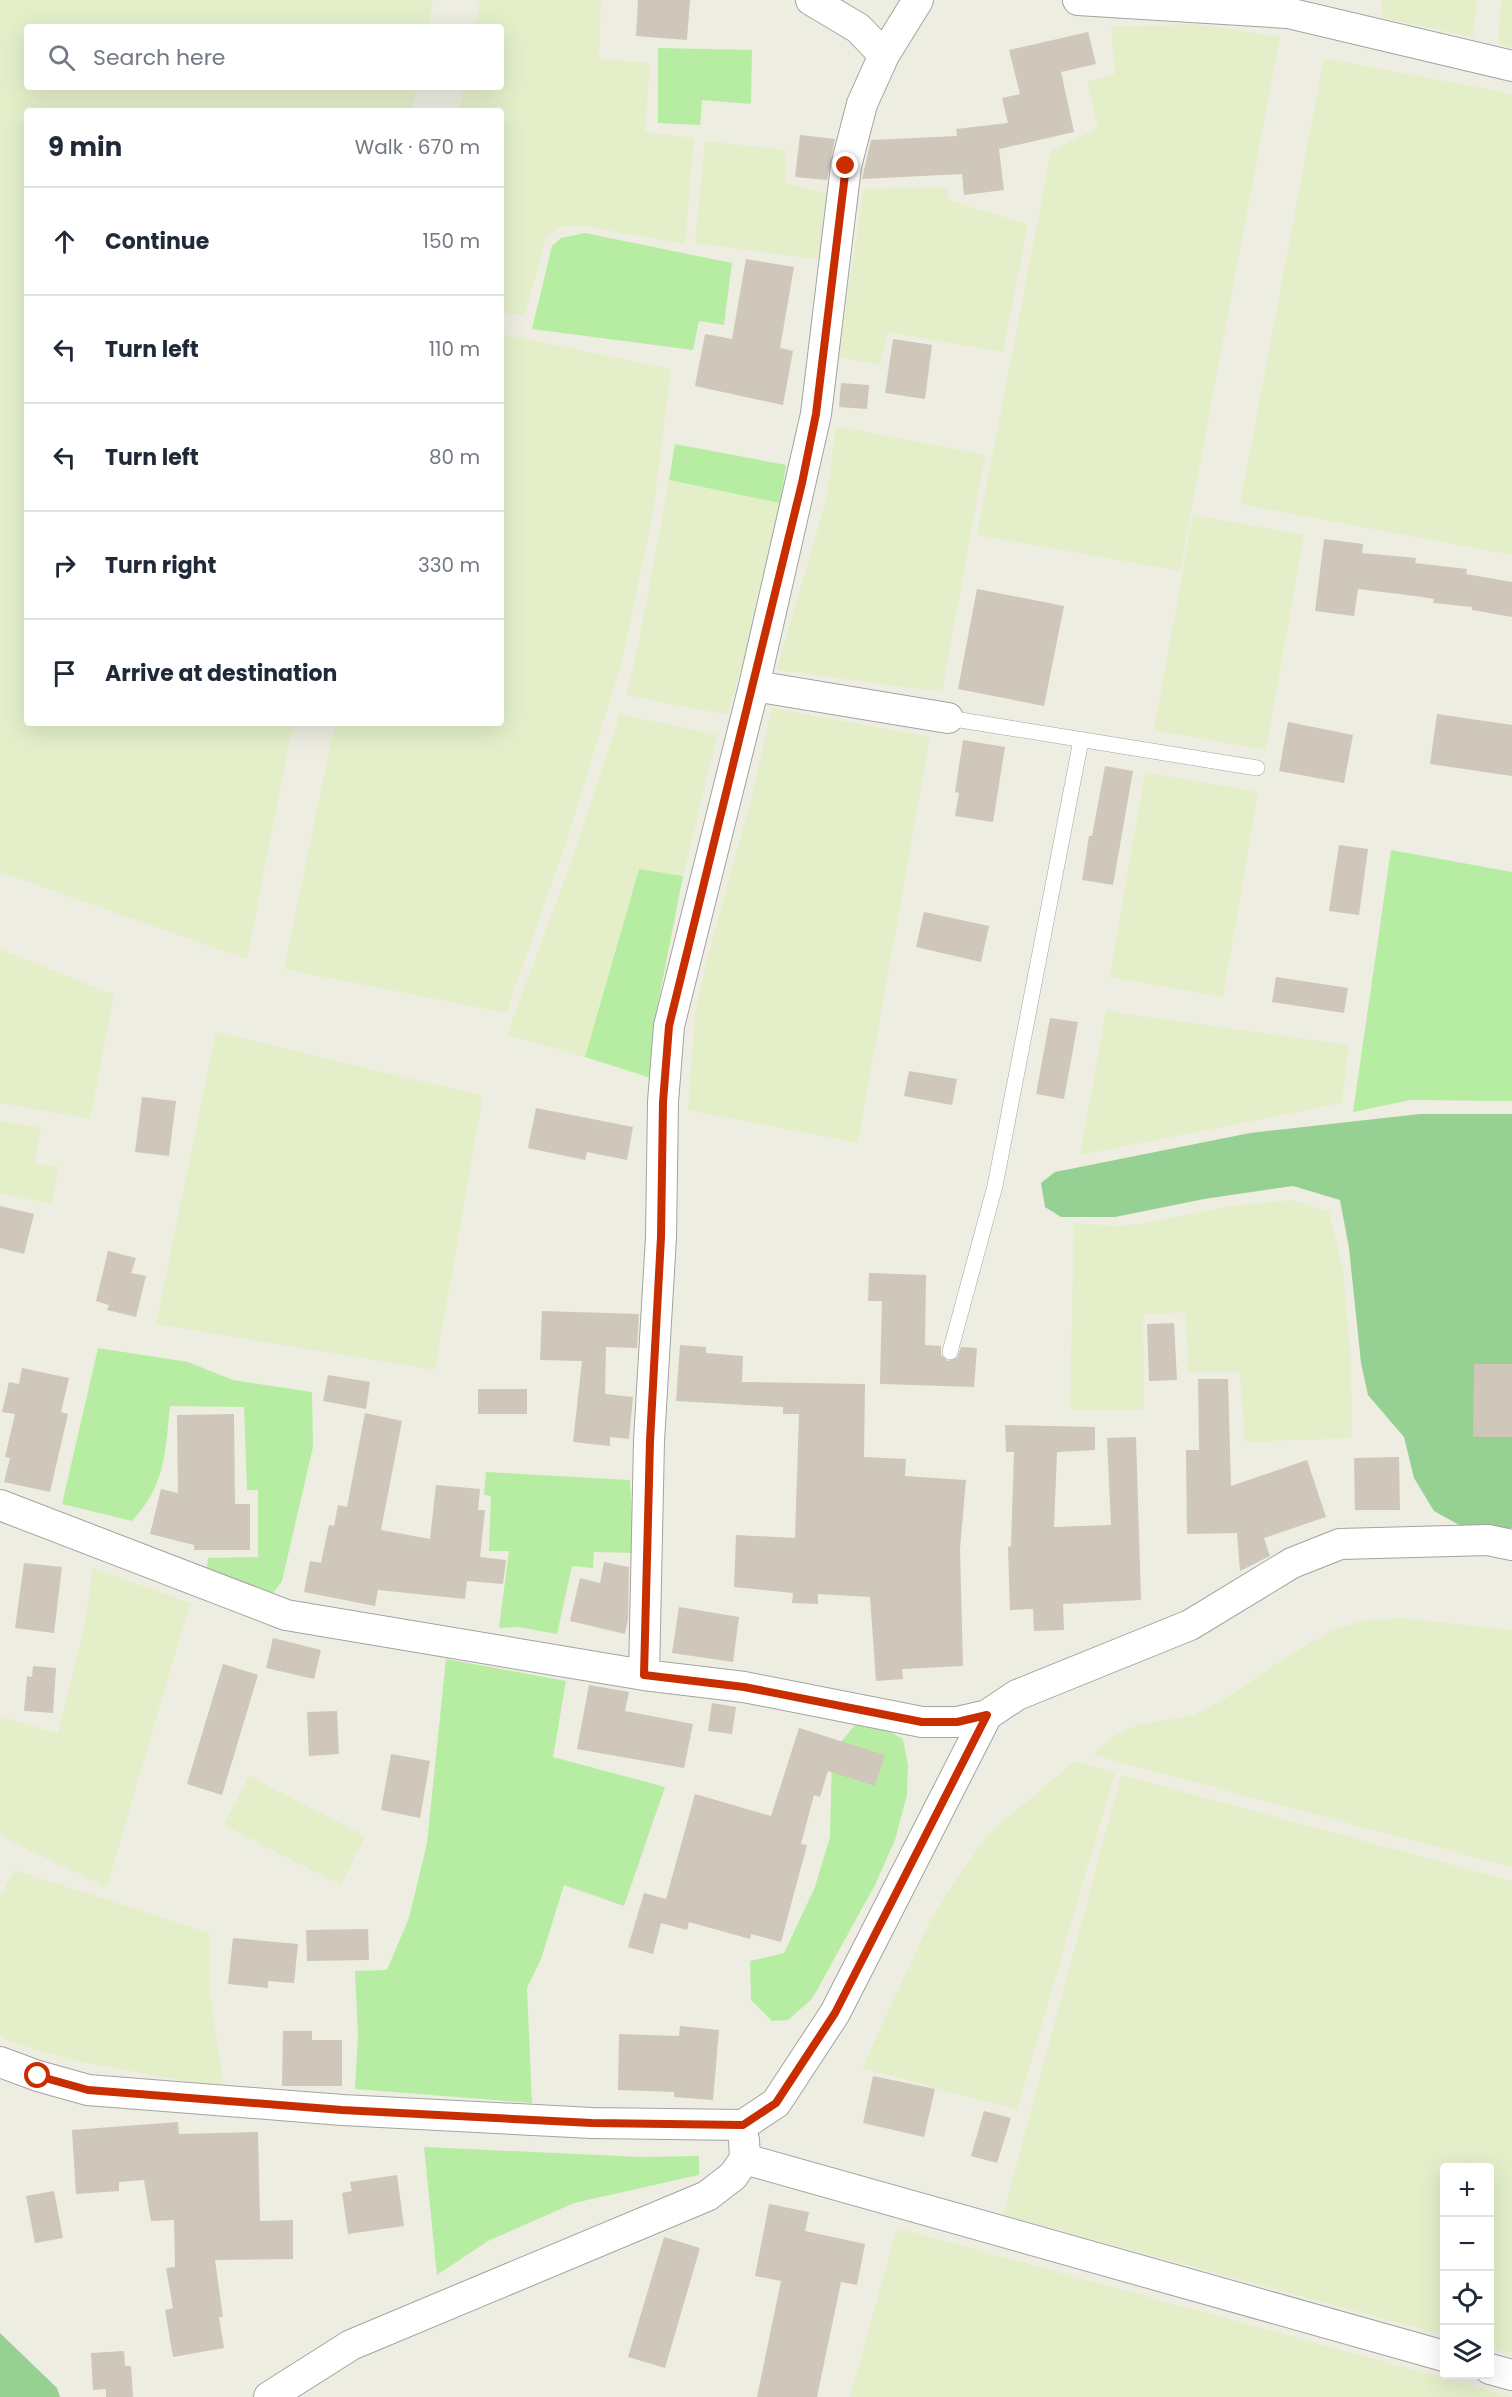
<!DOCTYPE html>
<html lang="en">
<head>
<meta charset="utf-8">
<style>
	:root { --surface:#fff; --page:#f2f2f3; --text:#1f2937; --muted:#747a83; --line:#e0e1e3 }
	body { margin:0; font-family:Poppins,sans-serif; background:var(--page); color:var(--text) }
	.controls { position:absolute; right:18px; bottom:18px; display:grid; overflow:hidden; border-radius:6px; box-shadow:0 6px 24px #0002 }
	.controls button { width:54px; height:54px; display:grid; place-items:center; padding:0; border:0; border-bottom:2px solid var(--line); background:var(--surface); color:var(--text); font:30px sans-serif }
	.stop { position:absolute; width:18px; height:18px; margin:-14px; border:4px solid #c82e00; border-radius:50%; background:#fff }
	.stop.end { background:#c82e00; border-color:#fff; box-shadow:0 2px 6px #0008 }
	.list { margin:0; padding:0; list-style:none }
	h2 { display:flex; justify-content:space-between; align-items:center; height:78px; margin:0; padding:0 24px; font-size:26px }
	h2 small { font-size:20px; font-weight:400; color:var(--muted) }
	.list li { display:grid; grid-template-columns:39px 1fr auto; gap:18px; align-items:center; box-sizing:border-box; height:108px; padding:0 24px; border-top:2px solid var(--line) }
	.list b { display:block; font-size:22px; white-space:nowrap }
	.list em { font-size:20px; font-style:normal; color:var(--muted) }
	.icon { flex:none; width:33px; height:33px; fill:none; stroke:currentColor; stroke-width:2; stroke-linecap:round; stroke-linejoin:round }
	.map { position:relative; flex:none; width:1512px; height:2397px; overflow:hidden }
	.search { position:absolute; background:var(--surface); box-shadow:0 6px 24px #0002; left:24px; top:24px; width:480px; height:66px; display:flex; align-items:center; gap:15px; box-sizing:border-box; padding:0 21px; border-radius:6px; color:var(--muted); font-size:22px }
	.panel { position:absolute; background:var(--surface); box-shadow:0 6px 24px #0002; left:24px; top:108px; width:480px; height:618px; border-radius:6px }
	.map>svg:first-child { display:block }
</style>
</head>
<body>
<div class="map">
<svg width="1512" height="2397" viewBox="0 0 1512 2397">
	<rect width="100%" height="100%" fill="#eeede1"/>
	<!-- farmland -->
	<path fill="#e4efca" d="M 0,0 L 433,0 L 428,27 L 27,27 L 27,87 L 416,87 L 412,111 L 27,111 L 27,723 L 293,723 L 247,959 L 0,872 Z
		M 480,0 L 601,0 L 599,59 L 650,63 L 645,132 L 694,138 L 685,244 L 579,225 L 560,227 L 546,237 L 525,315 L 501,312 L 501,111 L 459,111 L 464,87 L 501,87 L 501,27 L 475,27 Z
		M 1381,0 L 1477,0 L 1473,37 L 1382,18 Z
		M 1501,0 L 1512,0 L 1512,47 L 1498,44 Z
		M 1196,24 L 1280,37 L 1180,571 L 977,535 L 1051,151 L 1098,128 L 1087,82 L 1115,74 L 1111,27 Z
		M 1324,58 L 1512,94 L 1512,555 L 1240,504 Z
		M 705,141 L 786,150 L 785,183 L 828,193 L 823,260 L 695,243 Z
		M 948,188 L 947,200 L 1028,224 L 1003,352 L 888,332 L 880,365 L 838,357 L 864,189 Z
		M 501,334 L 671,369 L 653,513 L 622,661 L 564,849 L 506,1013 L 284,969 L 335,723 L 501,723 Z
		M 836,426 L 985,455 L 942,692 L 777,670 L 827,496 Z
		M 669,480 L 780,503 L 742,667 L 727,715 L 626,695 L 637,651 Z
		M 1193,515 L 1304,535 L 1266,750 L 1154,730 Z
		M 772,708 L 930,737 L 858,1143 L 688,1110 L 695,1013 L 708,956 L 750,803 Z
		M 620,714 L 717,735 L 683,876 L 639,870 L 585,1057 L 507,1035 L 572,859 Z
		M 1145,772 L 1258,792 L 1223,997 L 1110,977 Z
		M 0,949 L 114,995 L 90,1119 L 0,1103 Z
		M 1106,1011 L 1349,1045 L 1342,1103 L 1080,1155 Z
		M 216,1032 L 483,1096 L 435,1370 L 156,1324 Z
		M 0,1121 L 41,1128 L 34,1164 L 59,1166 L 52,1204 L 0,1193 Z
		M 1293,1200 L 1329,1212 L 1343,1269 L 1351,1364 L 1352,1438 L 1245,1442 L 1240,1372 L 1189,1372 L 1185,1312 L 1143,1315 L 1144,1410 L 1070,1409 L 1074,1223 L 1117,1226 L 1139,1224 L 1232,1206 Z
		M 93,1568 L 190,1603 L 107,1887 L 8,1840 L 0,1834 L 0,1716 L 58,1734 L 83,1633 Z
		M 1400,1618 L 1512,1630 L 1512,1867 L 1093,1755 L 1112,1737 L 1137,1725 L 1194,1715 L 1231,1695 L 1291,1654 L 1332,1631 L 1362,1621 Z
		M 1075,1761 L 1115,1773 L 1017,2110 L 862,2068 L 931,1919 L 959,1875 L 988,1834 Z
		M 1121,1775 L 1512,1881 L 1512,2353 L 1490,2347 L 1490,2168 L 1444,2168 L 1444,2335 L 1003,2215 Z
		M 249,1776 L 365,1836 L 341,1885 L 224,1825 Z
		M 15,1870 L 209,1933 L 210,1994 L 224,2088 L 71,2060 L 11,2042 L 0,2036 L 0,1896 Z
		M 897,2228 L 1512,2397 L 850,2397 Z"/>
	<!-- grass -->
	<path fill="#b6eda3" d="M 658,48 L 752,50 L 751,104 L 702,100 L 700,125 L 658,123 Z
		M 585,233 L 732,263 L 724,325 L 699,321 L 693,350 L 532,329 L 552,246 L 561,238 Z
		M 675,444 L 786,465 L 780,503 L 669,480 Z
		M 1391,850 L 1512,872 L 1512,1101 L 1411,1100 L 1353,1112 Z
		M 639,869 L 683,876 L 656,1014 L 651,1078 L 585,1057 Z
		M 98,1348 L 188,1362 L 233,1380 L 312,1392 L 313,1447 L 282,1581 L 273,1593 L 206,1576 L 208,1558 L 258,1557 L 258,1490 L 247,1490 L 244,1407 L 170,1406 C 165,1453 166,1484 132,1521 L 62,1504 Z
		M 486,1472 L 630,1480 L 634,1553 L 594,1552 L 593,1568 L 572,1566 L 557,1634 L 518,1627 L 499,1628 L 509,1551 L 489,1551 L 491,1496 L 484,1495 Z
		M 446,1659 L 566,1681 L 553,1757 L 665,1787 L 624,1906 L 564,1885 L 541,1959 L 527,1988 L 532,2103 L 355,2089 L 358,2036 L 355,1971 L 387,1970 L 409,1918 L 427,1843 Z
		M 855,1725 L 878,1725 L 903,1739 L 908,1765 L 907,1795 L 895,1840 L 875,1885 L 812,1999 L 788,2020 L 772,2021 L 751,2000 L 750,1961 L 784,1953 L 815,1887 L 830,1837 L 832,1752 Z
		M 424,2147 L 641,2157 L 699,2156 L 699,2175 L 574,2203 L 488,2241 L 437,2275 Z"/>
	<!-- forest -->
	<path fill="#97d093" d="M 1420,1114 L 1512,1114 L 1512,1528 L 1472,1532 L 1434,1511 L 1414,1478 L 1404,1437 L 1368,1395 L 1361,1363 L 1349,1248 L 1340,1200 L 1293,1186 L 1204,1199 L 1115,1217 L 1061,1217 L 1045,1207 L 1041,1183 L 1055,1172 L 1250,1133 Z
		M 0,2333 L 57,2388 L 60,2397 L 0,2397 Z"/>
	<!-- building -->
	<path fill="#cec7ba" d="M 638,0 L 690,0 L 687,40 L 636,36 Z
		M 1088,32 L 1096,64 L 1061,72 L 1074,132 L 999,149 L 1004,190 L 964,195 L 962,174 L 862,179 L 871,140 L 957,136 L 956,129 L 1008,123 L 1002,98 L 1020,94 L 1009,50 Z
		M 800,135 L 835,139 L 827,180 L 795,177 Z
		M 746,259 L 794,267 L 780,348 L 793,351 L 783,405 L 695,386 L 705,334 L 732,339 Z
		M 893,339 L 932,345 L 925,399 L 885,393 Z
		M 841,383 L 869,385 L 867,409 L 839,407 Z
		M 1324,539 L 1363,544 L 1362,553 L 1416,558 L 1415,563 L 1467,569 L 1466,574 L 1512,582 L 1512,617 L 1472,610 L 1472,607 L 1433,603 L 1434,599 L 1423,597 L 1358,589 L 1354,616 L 1315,611 Z
		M 977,589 L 1064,606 L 1044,706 L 958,689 Z
		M 1437,714 L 1512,725 L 1512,776 L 1430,764 Z
		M 1288,722 L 1353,735 L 1344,783 L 1279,771 Z
		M 963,740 L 1005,747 L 993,822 L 955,816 L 959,793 L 955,792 Z
		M 1105,766 L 1133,771 L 1113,885 L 1082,880 L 1089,836 L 1092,836 Z
		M 1339,845 L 1368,849 L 1359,915 L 1329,911 Z
		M 924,912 L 989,926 L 981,962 L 916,947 Z
		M 1276,977 L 1348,988 L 1344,1013 L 1272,1002 Z
		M 1050,1018 L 1078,1022 L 1064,1099 L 1036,1094 Z
		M 909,1071 L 957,1079 L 952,1105 L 904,1096 Z
		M 142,1097 L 176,1101 L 169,1156 L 135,1152 Z
		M 536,1108 L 633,1127 L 627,1160 L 587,1152 L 585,1160 L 528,1148 Z
		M 0,1206 L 34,1214 L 24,1254 L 0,1248 Z
		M 108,1251 L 136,1258 L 131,1273 L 146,1276 L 136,1317 L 107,1310 L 109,1305 L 96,1301 Z
		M 869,1273 L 926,1275 L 925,1345 L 941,1346 L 941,1355 L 948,1361 L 957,1358 L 961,1347 L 977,1348 L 974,1387 L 880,1384 L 882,1301 L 868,1301 Z
		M 542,1311 L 639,1314 L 637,1348 L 606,1347 L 605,1394 L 633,1397 L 629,1439 L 610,1437 L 610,1446 L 573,1442 L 582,1361 L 540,1360 Z
		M 1174,1323 L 1177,1380 L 1149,1381 L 1147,1324 Z
		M 680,1345 L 706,1347 L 706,1353 L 743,1356 L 742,1382 L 865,1384 L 864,1457 L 906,1459 L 905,1476 L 966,1480 L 960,1549 L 963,1666 L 902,1669 L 903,1679 L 876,1681 L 870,1597 L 818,1594 L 818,1604 L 792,1603 L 793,1593 L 734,1587 L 736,1535 L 795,1538 L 799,1414 L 783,1414 L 783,1407 L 676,1401 Z
		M 1474,1364 L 1512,1364 L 1512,1437 L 1473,1437 Z
		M 22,1368 L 69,1378 L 61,1412 L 68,1414 L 50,1492 L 4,1482 L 10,1458 L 5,1457 L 15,1414 L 2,1412 L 9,1382 L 19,1384 Z
		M 328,1375 L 370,1382 L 366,1409 L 323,1401 Z
		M 1198,1379 L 1228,1379 L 1231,1486 L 1307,1460 L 1326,1517 L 1264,1538 L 1270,1556 L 1240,1571 L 1237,1533 L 1187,1534 L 1186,1450 L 1199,1450 Z
		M 478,1389 L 527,1389 L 527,1414 L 478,1414 Z
		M 365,1413 L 402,1421 L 381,1530 L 430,1539 L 436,1485 L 480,1489 L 478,1510 L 485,1510 L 480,1557 L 506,1560 L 503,1584 L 467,1581 L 465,1599 L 378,1590 L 375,1606 L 304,1592 L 310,1561 L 321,1563 L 329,1525 L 334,1526 L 338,1505 L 347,1507 Z
		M 234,1414 L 235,1504 L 250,1504 L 250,1550 L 194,1550 L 194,1545 L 150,1534 L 161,1489 L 178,1493 L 177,1415 Z
		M 1005,1425 L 1095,1427 L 1095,1450 L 1057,1452 L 1054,1527 L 1111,1525 L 1107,1438 L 1136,1437 L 1141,1600 L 1063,1604 L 1064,1630 L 1034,1631 L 1033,1609 L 1010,1610 L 1008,1547 L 1011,1546 L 1014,1452 L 1006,1452 Z
		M 1399,1457 L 1400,1510 L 1355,1510 L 1354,1458 Z
		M 604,1562 L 629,1567 L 628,1620 L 625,1634 L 570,1621 L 580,1578 L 600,1583 Z
		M 24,1563 L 62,1567 L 54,1633 L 15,1628 Z
		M 679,1607 L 739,1617 L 733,1662 L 672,1653 Z
		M 273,1638 L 321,1650 L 314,1679 L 266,1668 Z
		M 223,1664 L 258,1675 L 222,1795 L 187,1784 Z
		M 33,1666 L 56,1668 L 53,1713 L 24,1711 L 27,1676 L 32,1677 Z
		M 589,1685 L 629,1692 L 625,1711 L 693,1724 L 684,1768 L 577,1749 Z
		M 712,1703 L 736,1707 L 732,1734 L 708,1731 Z
		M 337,1711 L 339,1754 L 309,1756 L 307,1712 Z
		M 799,1728 L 885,1755 L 875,1786 L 828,1771 L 820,1797 L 814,1795 L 801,1844 L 807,1845 L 781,1942 L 751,1934 L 750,1939 L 689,1922 L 687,1930 L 661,1923 L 653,1954 L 628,1947 L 644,1893 L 666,1899 L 695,1794 L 771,1816 Z
		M 391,1754 L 430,1761 L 420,1818 L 381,1810 Z
		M 368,1929 L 369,1960 L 307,1961 L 306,1930 Z
		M 233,1938 L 298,1944 L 294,1983 L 268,1981 L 268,1988 L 228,1984 Z
		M 680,2026 L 719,2030 L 713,2100 L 674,2097 L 674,2092 L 618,2090 L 619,2034 L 679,2036 Z
		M 283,2031 L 312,2031 L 312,2040 L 342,2040 L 342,2086 L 282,2086 Z
		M 873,2076 L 935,2089 L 924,2137 L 863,2123 Z
		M 984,2111 L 1011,2118 L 997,2163 L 971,2156 Z
		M 178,2122 L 179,2134 L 258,2132 L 260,2221 L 293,2220 L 293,2259 L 215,2260 L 223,2317 L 219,2317 L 224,2348 L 173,2357 L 165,2310 L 173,2308 L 166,2268 L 175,2267 L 174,2220 L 151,2221 L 144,2180 L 119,2182 L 119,2191 L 76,2194 L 72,2130 Z
		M 397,2175 L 404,2226 L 348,2234 L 342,2193 L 352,2191 L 350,2182 Z
		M 54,2191 L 63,2238 L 35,2243 L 26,2196 Z
		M 769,2204 L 809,2212 L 805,2231 L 865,2244 L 857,2285 L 841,2282 L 817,2397 L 757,2397 L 781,2281 L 755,2276 Z
		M 664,2237 L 700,2248 L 665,2368 L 628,2357 Z
		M 124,2351 L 125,2366 L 131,2366 L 133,2397 L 106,2397 L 106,2389 L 93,2390 L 91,2353 Z"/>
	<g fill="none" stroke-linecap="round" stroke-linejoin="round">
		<defs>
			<path id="service" d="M 948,718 L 1257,768
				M 950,1352 L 995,1186 L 1081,740"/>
			<path id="minor" d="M 811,0 L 858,28 L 884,55
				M 1078,0 L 1288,13 L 1512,66
				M 754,686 L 948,718
				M 0,1505 L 286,1615 L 644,1675 L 744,1687 L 922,1722 L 957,1722 L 987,1715 L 1017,1695 L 1190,1625 L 1292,1563 L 1340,1544 L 1488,1540 L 1512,1545
				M 644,1675 L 649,1441 L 661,1237 L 663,1102 L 669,1026 L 754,686 L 816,414 L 846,166 L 862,104 L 884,55 L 918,0
				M 0,2062 L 38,2076 L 88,2090 L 342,2110 L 592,2123 L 743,2125 L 776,2103 L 835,2013 L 987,1715
				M 745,2159 L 1444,2356
				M 1490,2369 L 1512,2375
				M 269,2397 L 351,2345 L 707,2196 L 733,2176 L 745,2159 L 744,2140"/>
		</defs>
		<!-- service casing -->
		<use href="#service" stroke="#a3a3a3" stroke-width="16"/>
		<!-- minor casing -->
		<use href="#minor" stroke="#a3a3a3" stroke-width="32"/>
		<!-- service -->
		<use href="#service" stroke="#fff" stroke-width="15"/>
		<!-- minor -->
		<use href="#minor" stroke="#fff" stroke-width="30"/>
	</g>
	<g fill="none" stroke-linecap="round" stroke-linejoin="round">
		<!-- route -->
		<path stroke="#c82e00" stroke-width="8" d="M 38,2076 L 88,2090 L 342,2110 L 592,2123 L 743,2125 L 776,2103 L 835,2013 L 987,1715 L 957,1722 L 922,1722 L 744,1687 L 644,1675 L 650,1441 L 661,1237 L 663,1102 L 669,1026 L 802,483 L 816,414 L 846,166"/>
	</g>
</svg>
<div class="controls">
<button>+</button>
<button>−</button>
<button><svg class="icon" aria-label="locate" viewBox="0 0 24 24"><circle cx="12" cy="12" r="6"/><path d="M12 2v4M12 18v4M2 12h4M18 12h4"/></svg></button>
<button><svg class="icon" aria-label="layers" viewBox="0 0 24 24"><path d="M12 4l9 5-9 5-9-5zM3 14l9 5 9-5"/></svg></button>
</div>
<div class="stop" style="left:38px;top:2076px"></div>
<div class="stop end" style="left:846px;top:166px"></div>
<div class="search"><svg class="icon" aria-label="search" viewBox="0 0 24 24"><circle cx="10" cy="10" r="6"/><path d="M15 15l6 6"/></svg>Search here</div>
<section class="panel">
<h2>9 min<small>Walk · 670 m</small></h2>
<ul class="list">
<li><svg class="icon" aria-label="ahead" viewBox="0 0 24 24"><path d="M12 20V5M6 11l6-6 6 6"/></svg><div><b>Continue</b></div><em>150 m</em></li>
<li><svg class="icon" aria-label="left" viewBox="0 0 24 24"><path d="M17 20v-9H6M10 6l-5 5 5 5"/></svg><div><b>Turn left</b></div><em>110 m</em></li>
<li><svg class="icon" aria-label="left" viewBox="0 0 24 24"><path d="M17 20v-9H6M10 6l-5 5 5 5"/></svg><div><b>Turn left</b></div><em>80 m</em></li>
<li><svg class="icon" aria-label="right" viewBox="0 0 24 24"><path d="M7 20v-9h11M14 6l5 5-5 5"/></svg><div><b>Turn right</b></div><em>330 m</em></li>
<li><svg class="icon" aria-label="arrive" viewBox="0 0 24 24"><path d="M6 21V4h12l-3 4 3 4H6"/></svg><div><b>Arrive at destination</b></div></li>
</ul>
</section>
</div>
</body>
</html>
